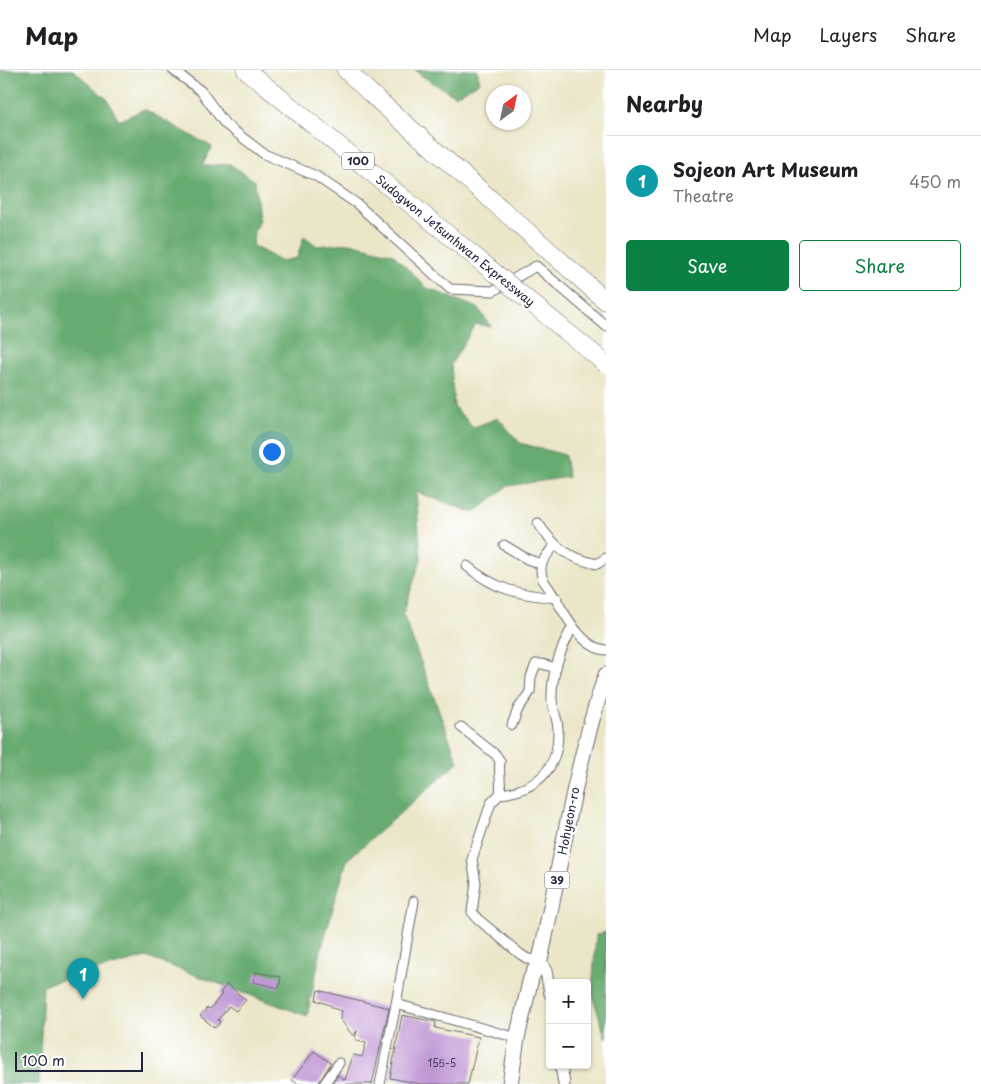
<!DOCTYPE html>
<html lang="en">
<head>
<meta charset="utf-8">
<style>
	:root { --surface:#fff; --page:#f2f2f2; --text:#202124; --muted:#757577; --line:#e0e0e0; --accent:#0b8043 }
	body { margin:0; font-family:"Playpen Sans",sans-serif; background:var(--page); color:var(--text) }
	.controls { position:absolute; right:15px; bottom:15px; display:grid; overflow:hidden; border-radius:5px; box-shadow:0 1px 4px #0004 }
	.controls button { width:45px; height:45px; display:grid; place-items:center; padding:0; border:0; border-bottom:1px solid var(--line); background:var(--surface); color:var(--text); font:25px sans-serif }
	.compass { position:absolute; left:486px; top:15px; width:45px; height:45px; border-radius:50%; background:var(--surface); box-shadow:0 1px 4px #0004; rotate:33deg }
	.scale { position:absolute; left:15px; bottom:12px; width:128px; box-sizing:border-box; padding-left:5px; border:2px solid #22223b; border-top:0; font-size:14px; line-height:18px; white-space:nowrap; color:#22223b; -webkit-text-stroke:4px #fff; paint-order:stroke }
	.you { position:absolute; left:271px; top:381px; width:18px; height:18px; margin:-12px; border:4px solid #fff; border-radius:50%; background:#1a73e8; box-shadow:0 0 0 8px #1a73e833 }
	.badge { display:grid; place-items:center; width:32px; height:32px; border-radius:50%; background:var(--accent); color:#fff; font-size:16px; font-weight:700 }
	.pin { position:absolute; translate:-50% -41px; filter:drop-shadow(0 1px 2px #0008) }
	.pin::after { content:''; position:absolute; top:26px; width:18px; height:15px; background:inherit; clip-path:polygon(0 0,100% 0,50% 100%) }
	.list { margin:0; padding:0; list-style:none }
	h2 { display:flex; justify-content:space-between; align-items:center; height:65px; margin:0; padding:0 20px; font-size:21px }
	h2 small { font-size:16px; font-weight:400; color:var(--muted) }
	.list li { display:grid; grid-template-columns:32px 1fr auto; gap:15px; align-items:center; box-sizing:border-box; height:90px; padding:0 20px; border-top:1px solid var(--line) }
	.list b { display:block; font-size:19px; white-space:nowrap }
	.list p { margin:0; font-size:16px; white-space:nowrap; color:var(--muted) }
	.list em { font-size:16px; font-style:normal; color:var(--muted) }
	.actions { display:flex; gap:10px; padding:15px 20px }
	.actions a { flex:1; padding:11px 0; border:1px solid var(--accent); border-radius:5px; text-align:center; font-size:18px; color:var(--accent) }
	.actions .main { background:var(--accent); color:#fff }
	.map { position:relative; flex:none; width:606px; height:1014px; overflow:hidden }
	header { display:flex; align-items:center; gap:30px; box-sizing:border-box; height:70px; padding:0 25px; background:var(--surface); border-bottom:1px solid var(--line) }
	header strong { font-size:24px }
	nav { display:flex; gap:28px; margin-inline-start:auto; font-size:18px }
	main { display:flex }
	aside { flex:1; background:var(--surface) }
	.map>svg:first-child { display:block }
</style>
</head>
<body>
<header>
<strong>Map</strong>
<nav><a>Map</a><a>Layers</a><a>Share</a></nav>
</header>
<main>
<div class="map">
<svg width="606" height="1014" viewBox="0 0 606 1014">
	<rect width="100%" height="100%" fill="#fff"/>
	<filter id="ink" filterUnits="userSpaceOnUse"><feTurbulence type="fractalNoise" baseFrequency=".02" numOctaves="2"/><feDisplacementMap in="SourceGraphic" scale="10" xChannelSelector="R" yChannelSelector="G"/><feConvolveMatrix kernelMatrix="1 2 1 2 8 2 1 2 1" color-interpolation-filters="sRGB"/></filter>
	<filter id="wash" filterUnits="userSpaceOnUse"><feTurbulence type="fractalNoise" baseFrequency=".0096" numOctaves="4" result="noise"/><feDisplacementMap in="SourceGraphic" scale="20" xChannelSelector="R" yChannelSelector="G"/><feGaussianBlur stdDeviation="1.12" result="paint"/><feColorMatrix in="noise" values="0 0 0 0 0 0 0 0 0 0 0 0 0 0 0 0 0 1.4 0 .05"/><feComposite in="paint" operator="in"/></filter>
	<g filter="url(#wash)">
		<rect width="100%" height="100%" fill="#ebe6c8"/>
		<!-- forest -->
		<path fill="#68ab6f" stroke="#456655" d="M 0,0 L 73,0 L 108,30 L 119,51 L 144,39 L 212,77 L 202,96 L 230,94 L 255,111 L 259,151 L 254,162 L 253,176 L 281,191 L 297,188 L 304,166 L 317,176 L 350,173 L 393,184 L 427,218 L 478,238 L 491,257 L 476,254 L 451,294 L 454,337 L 474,357 L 498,348 L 520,373 L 565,385 L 568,407 L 508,416 L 474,443 L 416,422 L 421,489 L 403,544 L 458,692 L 347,790 L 321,880 L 307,946 L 146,887 L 43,915 L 39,1014 L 0,1014 Z
			M 415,0 L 477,0 L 480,12 L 455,26 L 422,6 Z
			M 606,862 L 606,969 L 592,924 L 596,865 Z"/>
		<g id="blocks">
			<!-- building -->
			<path fill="#bd93d3" d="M 256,902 L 281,907 L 279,918 L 253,912 Z
				M 227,914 L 246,930 L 236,941 L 229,936 L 218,950 L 220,952 L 215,958 L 200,946 L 207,938 L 210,939 L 222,924 L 220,923 Z
				M 318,920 L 389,938 L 372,1014 L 332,1014 L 338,1005 L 345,1010 L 353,985 L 362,987 L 366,973 L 358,971 L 355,968 L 357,961 L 353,966 L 340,949 L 342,941 L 332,938 L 332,936 L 316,930 Z
				M 402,945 L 436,952 L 435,958 L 479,967 L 468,1014 L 421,1014 L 390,1008 Z
				M 314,981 L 331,993 L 318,1014 L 298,1014 L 292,1010 Z"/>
		</g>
	</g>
	<g filter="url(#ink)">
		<use href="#blocks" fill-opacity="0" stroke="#68676c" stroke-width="1"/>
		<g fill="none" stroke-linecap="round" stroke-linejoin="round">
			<defs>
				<path id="minor" d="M 173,0 L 201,21 L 225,54 L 264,84 L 316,106 L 357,134 L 450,219 L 493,221 L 536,196 L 606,256
					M 538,453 C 554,477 568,488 597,494 L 606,488
					M 504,475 L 527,489 L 541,494
					M 555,475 C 545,488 537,493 543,510 C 560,531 577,578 606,580
					M 467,496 C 495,520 521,525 557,528
					M 512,655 L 518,639 L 530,622 L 531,607 L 536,594 L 542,594 L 556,598
					M 461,657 L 496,685 L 500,691 C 498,703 502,712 500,724
					M 540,890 L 528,889 L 520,884 L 479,850 L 472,842 L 476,813 L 472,789 L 491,733 L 500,724 C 537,720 559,699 558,660 C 558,650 553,640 552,630 C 551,604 561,578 573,556
					M 396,934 L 414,831
					M 324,1014 L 339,993
					M 380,1014 L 396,934 L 517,968"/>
				<path id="tertiary" d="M 540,890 L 546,901 L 550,924
					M 561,995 L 564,1014"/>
				<path id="primary" d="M 510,1014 L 517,968 L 531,908 L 540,890 C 561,795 574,697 606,605"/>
				<path id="motorway" d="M 246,0 L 457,172
					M 346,0 L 370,23 L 606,231"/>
			</defs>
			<!-- minor casing -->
			<use href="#minor" stroke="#68676c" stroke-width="11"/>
			<!-- tertiary casing -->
			<use href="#tertiary" stroke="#68676c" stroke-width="13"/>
			<!-- primary casing -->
			<use href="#primary" stroke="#68676c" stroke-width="17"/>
			<!-- motorway casing -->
			<use href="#motorway" stroke="#68676c" stroke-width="19"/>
			<!-- minor -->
			<use href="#minor" stroke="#fff" stroke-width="9"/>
			<!-- tertiary -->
			<use href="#tertiary" stroke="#fff" stroke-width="11"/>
			<!-- primary -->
			<use href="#primary" stroke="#fff" stroke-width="15"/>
			<!-- motorway -->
			<use href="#motorway" stroke="#fff" stroke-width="18"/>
			<defs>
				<path id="motorway-bridge" d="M 457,172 L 606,294"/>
			</defs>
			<!-- motorway-bridge casing -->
			<use href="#motorway-bridge" stroke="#68676c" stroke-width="19" stroke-linecap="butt"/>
			<!-- motorway-bridge -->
			<use href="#motorway-bridge" stroke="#fff" stroke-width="18"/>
		</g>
	</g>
	<g text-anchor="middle" stroke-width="5" stroke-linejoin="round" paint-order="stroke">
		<!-- number labels -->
		<g font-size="10" fill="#493e61">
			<text x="442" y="997">155-5</text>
		</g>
		<!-- shield labels -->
		<g fill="#fff" stroke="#646476" stroke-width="1">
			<rect x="342" y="82.5" width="32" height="17" rx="4"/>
			<rect x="544.5" y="801.5" width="25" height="17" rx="4"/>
		</g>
		<g font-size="11" font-weight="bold" fill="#22223b">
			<text x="358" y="95">100</text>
			<text x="557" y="814">39</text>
		</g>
		<!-- street labels -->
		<g font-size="12" fill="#22223b" stroke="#fff">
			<text transform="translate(455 171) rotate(39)" y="4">Sudogwon Je1sunhwan Expressway</text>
			<text transform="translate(569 751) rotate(-79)" y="4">Hohyeon-ro</text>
		</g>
	</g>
</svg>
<div class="controls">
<button>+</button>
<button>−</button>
</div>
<svg class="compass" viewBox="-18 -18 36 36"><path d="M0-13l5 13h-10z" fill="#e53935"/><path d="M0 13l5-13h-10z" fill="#757577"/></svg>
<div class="scale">100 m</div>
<div class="you"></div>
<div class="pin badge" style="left:83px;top:929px;background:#0f9aa8">1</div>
</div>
<aside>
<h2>Nearby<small></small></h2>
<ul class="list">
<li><span class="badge" style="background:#0f9aa8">1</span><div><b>Sojeon Art Museum</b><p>Theatre</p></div><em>450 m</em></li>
</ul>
<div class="actions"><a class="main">Save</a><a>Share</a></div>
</aside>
</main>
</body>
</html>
